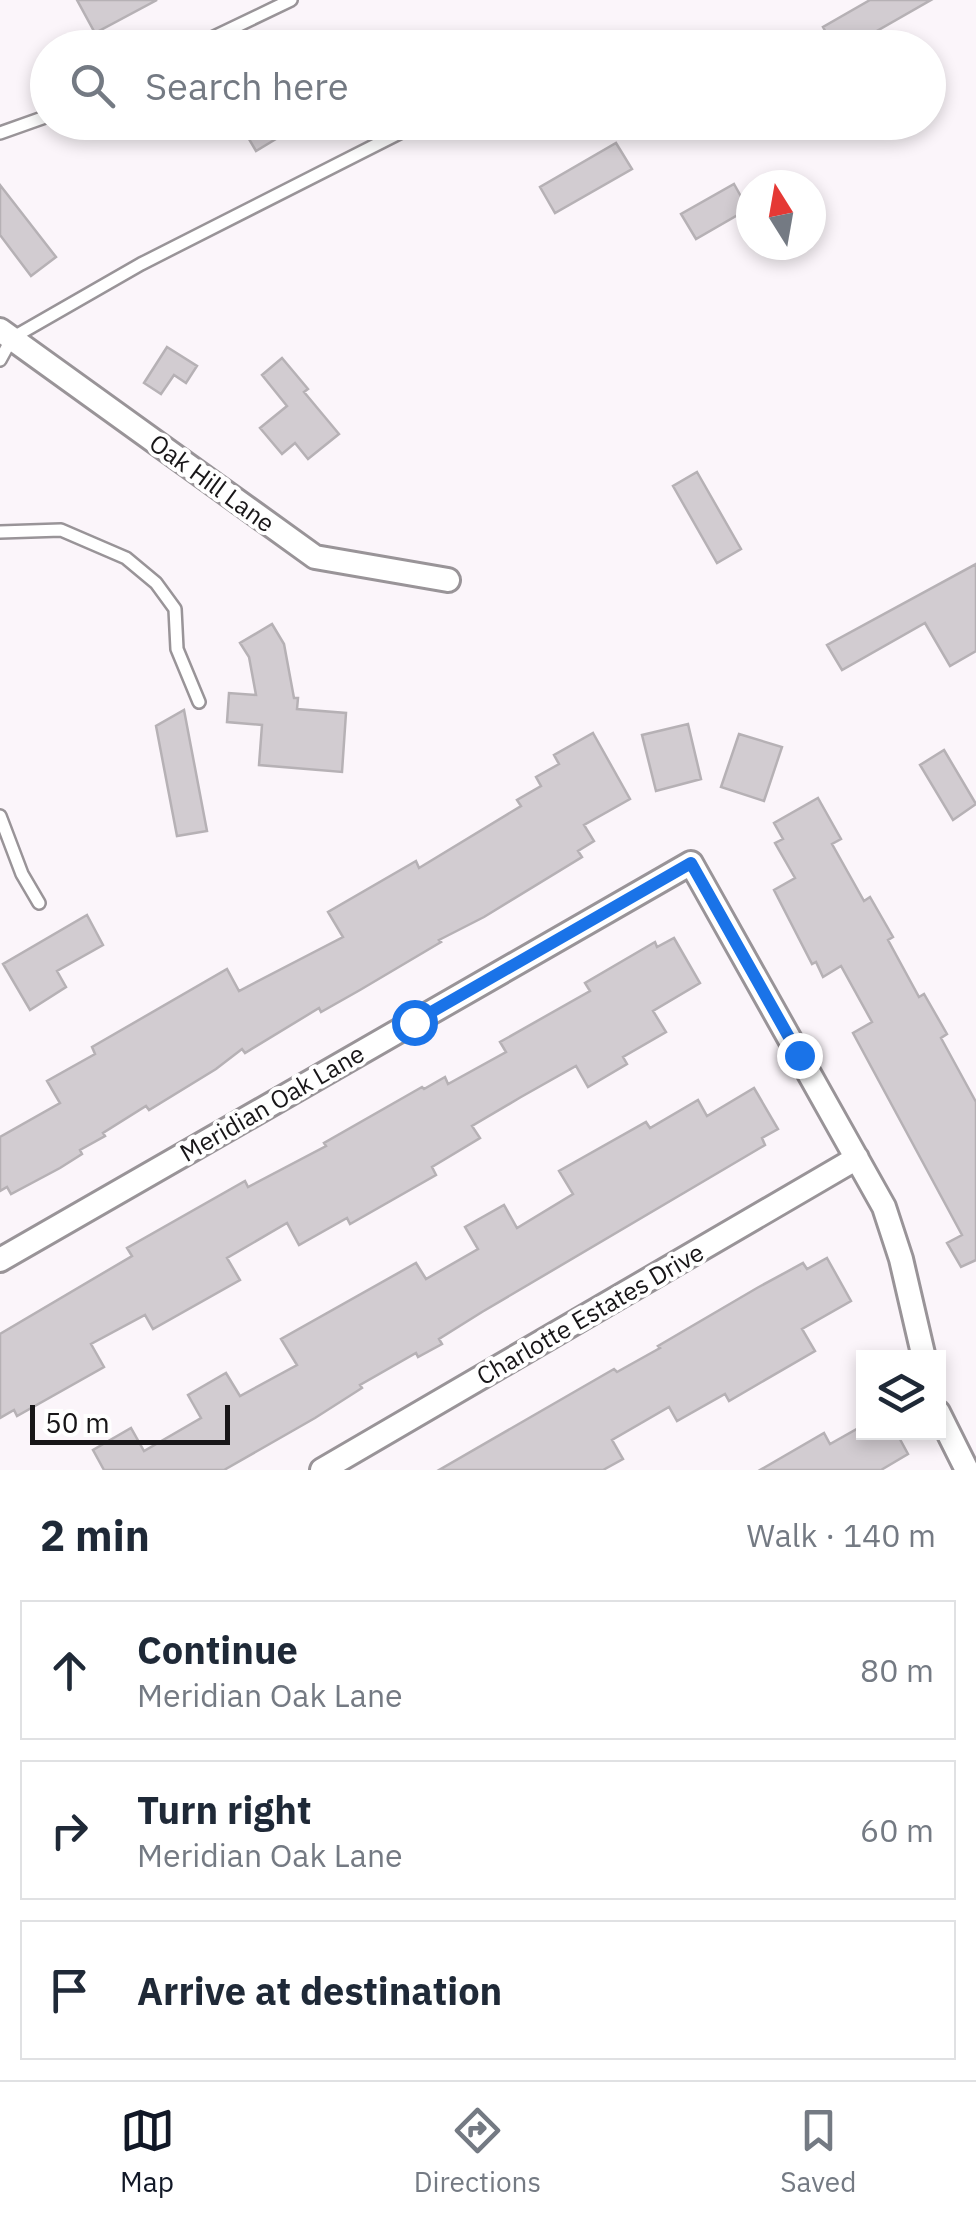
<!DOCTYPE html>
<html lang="en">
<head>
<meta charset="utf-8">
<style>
	:root { --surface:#fff; --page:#f6f6f7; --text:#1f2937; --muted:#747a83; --line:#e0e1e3; --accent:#111827 }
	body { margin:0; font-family:"IBM Plex Sans",sans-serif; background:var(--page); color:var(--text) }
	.controls { position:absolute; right:30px; bottom:30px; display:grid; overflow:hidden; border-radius:0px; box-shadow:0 5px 15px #0003 }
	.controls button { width:90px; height:90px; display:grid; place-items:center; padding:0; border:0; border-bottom:2px solid var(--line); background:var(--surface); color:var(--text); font:50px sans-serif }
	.compass { position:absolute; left:736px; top:170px; width:90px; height:90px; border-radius:50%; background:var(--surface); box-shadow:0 5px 15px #0003; rotate:349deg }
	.scale { position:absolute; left:30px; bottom:25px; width:200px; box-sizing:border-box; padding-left:10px; border:5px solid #181618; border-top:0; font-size:28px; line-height:35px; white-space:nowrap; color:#181618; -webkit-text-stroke:8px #fff; paint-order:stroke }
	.stop { position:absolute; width:30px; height:30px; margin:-22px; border:8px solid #1a73e8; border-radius:50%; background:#fff }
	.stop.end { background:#1a73e8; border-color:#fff; box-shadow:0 2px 10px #0008 }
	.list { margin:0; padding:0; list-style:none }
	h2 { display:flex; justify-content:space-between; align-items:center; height:130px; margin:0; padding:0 40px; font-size:42px }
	h2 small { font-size:32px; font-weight:400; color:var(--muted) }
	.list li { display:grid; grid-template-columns:65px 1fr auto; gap:30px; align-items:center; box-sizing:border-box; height:140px; margin:0 20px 20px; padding:0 20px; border:2px solid var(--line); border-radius:0px }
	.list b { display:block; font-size:38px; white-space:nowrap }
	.list p { margin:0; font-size:32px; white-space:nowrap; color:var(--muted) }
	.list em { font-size:32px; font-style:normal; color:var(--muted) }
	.icon { flex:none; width:55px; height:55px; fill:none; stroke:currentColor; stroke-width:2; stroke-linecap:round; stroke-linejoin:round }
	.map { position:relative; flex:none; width:976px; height:1470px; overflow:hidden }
	.search { position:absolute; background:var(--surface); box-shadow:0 5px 15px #0003; left:30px; right:30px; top:30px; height:110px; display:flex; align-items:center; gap:25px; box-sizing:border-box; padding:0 35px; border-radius:55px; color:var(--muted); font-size:38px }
	.sheet { height:610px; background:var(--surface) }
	nav { display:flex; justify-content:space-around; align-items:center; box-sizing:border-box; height:140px; border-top:2px solid var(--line); background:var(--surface); font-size:28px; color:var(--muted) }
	nav a { display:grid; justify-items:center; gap:5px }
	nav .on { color:var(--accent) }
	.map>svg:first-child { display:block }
</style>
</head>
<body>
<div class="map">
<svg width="976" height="1470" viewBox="0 0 976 1470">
	<rect width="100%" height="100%" fill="#fbf5fa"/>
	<!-- building -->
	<path fill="#d2ccd1" stroke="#b6b1b5" stroke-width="2.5" d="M 77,0 L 157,0 L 95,33 Z
		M 870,0 L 931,0 L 847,48 L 835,48 L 823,27 Z
		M 239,122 L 304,122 L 256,151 Z
		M 616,143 L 632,169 L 555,213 L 540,187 Z
		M 734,184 L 748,209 L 696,239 L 681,214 Z
		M 0,185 L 56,257 L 31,276 L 0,235 Z
		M 167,347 L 197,366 L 186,383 L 174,375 L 161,394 L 144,383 Z
		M 282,358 L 308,389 L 304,392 L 339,434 L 308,459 L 295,443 L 282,454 L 260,428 L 287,406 L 262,375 Z
		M 697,472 L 741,549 L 717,563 L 673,486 Z
		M 976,564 L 976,651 L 950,666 L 925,623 L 842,670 L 827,645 Z
		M 272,624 L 284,644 L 294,698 L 298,698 L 297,709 L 346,713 L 342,772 L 259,765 L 262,725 L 227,722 L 229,693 L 256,695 L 249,657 L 240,643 Z
		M 184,710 L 207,831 L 177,836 L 156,726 Z
		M 688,724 L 701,779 L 656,791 L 642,735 Z
		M 593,733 L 630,799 L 584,825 L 594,841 L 578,851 L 582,857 L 484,917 L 439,940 L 441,942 L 360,990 L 321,1012 L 319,1008 L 245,1053 L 242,1049 L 216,1069 L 149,1110 L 146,1106 L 103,1133 L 105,1136 L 80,1150 L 82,1154 L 60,1168 L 11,1194 L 7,1187 L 0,1191 L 0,1137 L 60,1103 L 47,1081 L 95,1054 L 92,1047 L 227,969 L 239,991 L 343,937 L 328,912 L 416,861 L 419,868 L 521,806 L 517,800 L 541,786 L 536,777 L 559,764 L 554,755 Z
		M 739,734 L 782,747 L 764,801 L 721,787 Z
		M 944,750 L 976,804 L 953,820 L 920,765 Z
		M 818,798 L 841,839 L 832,844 L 864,901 L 870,897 L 893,937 L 888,940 L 919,997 L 924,994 L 947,1034 L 941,1038 L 976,1102 L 976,1260 L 961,1267 L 947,1243 L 962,1235 L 853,1033 L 872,1022 L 841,966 L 823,977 L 816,962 L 812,964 L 774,890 L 795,878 L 775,843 L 783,839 L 774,823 Z
		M 87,915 L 103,945 L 57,971 L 66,987 L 30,1010 L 3,964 Z
		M 674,938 L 700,983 L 653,1011 L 666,1032 L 623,1057 L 627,1064 L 588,1087 L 576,1066 L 521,1097 L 472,1126 L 480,1138 L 432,1167 L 436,1175 L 350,1224 L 347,1218 L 299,1245 L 287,1223 L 227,1258 L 240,1280 L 153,1329 L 145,1315 L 91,1344 L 104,1367 L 17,1416 L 14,1410 L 0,1418 L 0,1334 L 132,1256 L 127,1248 L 245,1181 L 248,1187 L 326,1146 L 324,1143 L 422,1087 L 424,1089 L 445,1077 L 448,1084 L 506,1052 L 500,1042 L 590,991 L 585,983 L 655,942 L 657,947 Z
		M 754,1088 L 778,1129 L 762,1138 L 765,1145 L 482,1312 L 439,1339 L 442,1344 L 418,1357 L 416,1353 L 360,1385 L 362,1388 L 315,1418 L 224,1470 L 104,1470 L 93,1450 L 131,1428 L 144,1451 L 201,1418 L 188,1395 L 226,1373 L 240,1396 L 297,1365 L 281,1339 L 416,1263 L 426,1279 L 478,1249 L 465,1227 L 504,1205 L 517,1228 L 573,1194 L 559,1171 L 646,1122 L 650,1128 L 698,1100 L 707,1116 Z
		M 827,1258 L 851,1301 L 802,1329 L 815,1351 L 729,1401 L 725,1394 L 677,1421 L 669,1407 L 612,1440 L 623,1459 L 603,1470 L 439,1470 L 614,1369 L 617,1372 L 660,1348 L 658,1346 L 757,1288 L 803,1263 L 807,1269 Z
		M 864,1425 L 864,1432 L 896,1432 L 908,1454 L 881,1470 L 760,1470 L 824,1433 L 830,1444 Z"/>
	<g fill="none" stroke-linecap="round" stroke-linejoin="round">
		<defs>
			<path id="service" d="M 191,48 L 291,0
				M 0,133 L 48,116
				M 0,360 L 12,338 L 141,264 L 421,122
				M 0,532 L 61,530 L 126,558 L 156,583 L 175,609 L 177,649 L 199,702
				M 0,816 L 22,874 L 39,903"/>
			<path id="minor" d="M 0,330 L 315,557 L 448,580
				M 0,1260 L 691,863 L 884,1207 L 901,1259 L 924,1358
				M 938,1412 L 967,1470
				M 322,1470 L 857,1158"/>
		</defs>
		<!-- service casing -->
		<use href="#service" stroke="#999498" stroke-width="16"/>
		<!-- minor casing -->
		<use href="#minor" stroke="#999498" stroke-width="28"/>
		<!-- service -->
		<use href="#service" stroke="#fff" stroke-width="11"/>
		<!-- minor -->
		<use href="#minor" stroke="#fff" stroke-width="22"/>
	</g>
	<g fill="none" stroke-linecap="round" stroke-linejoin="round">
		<!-- route -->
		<path stroke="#1a73e8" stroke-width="12" d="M 414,1022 L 691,863 L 799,1055"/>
	</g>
	<g text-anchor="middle" stroke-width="8" stroke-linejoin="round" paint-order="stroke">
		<!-- street labels -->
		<g font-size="25" fill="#181618" stroke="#fff">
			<text transform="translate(212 483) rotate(36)" y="9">Oak Hill Lane</text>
			<text transform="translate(272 1103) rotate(-30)" y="9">Meridian Oak Lane</text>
			<text transform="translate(590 1314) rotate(-30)" y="9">Charlotte Estates Drive</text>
		</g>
	</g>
</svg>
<div class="controls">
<button><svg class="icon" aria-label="layers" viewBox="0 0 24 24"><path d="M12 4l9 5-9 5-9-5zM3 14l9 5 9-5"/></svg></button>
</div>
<svg class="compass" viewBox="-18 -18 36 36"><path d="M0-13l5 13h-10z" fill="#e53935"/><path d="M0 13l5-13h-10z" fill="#747a83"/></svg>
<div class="scale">50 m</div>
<div class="stop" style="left:414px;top:1022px"></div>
<div class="stop end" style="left:799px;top:1055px"></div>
<div class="search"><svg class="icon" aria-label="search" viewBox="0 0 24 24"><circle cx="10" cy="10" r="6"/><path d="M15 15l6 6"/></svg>Search here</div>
</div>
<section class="sheet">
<h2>2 min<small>Walk · 140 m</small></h2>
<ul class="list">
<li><svg class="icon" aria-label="ahead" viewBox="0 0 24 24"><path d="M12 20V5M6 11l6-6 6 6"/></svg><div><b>Continue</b><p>Meridian Oak Lane</p></div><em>80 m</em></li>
<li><svg class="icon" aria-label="right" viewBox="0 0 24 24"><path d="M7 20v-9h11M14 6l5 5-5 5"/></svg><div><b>Turn right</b><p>Meridian Oak Lane</p></div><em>60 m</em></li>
<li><svg class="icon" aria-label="arrive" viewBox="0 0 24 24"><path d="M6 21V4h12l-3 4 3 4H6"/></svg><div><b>Arrive at destination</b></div></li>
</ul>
</section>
<nav>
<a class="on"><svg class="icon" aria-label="map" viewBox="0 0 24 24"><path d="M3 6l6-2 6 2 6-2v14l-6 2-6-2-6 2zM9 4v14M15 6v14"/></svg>Map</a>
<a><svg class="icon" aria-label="directions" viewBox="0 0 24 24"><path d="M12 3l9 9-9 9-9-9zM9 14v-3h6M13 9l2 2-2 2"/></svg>Directions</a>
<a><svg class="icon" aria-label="saved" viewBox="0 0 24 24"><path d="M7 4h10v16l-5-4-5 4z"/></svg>Saved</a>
</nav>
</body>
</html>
